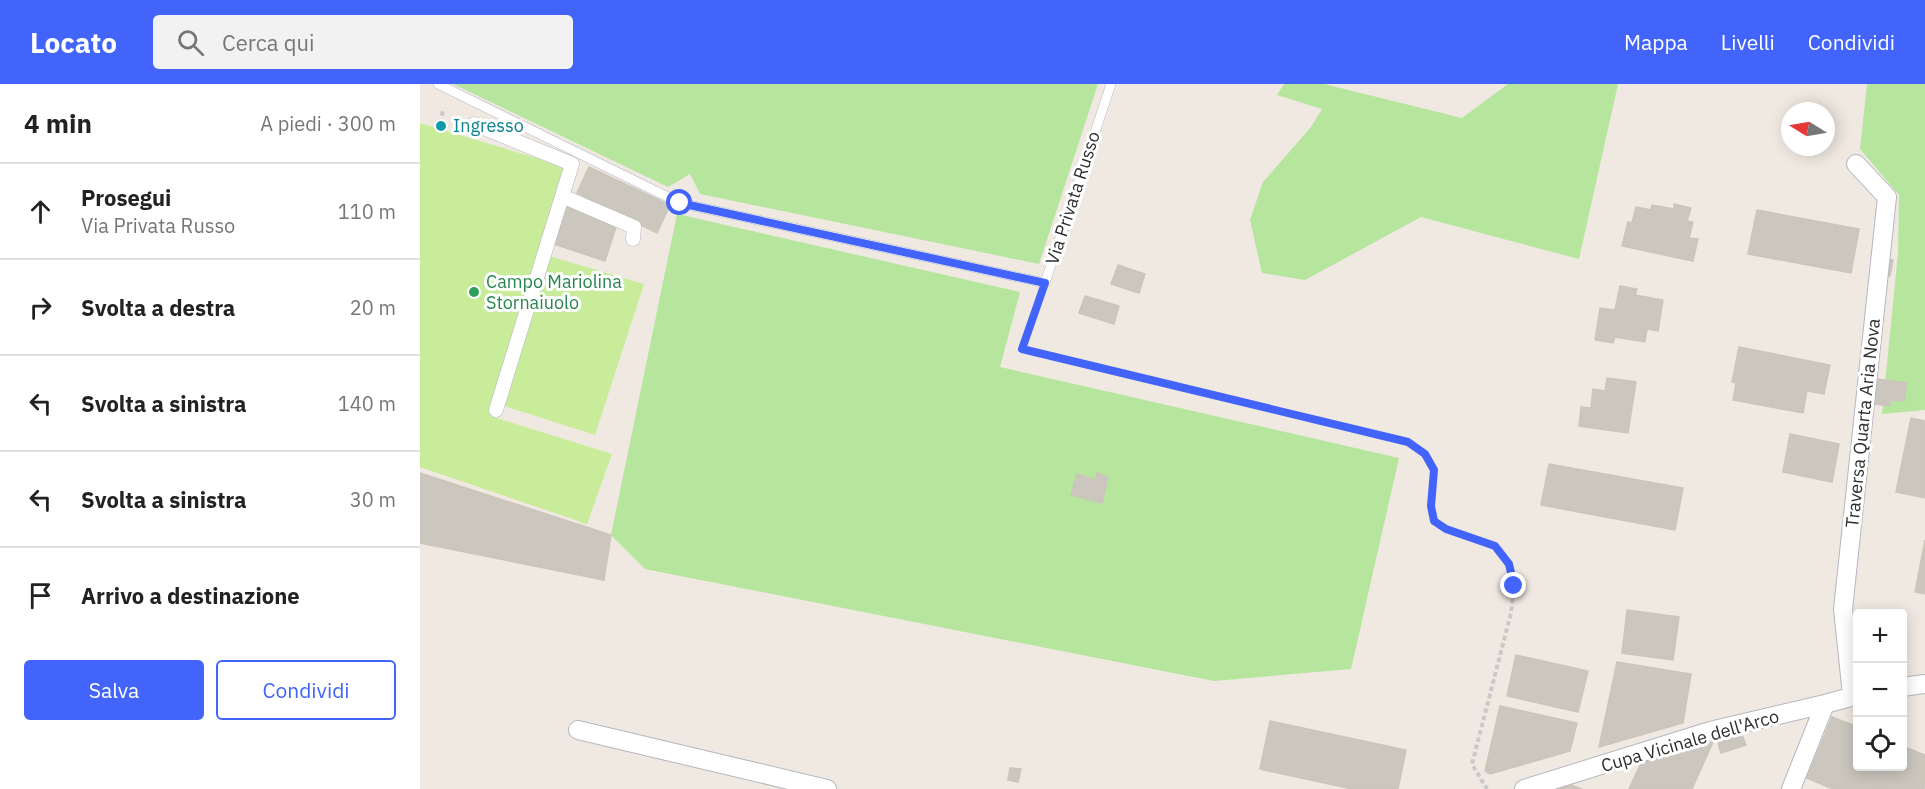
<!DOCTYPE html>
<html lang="it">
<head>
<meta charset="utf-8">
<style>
	:root { --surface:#fff; --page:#f2f2f2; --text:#222; --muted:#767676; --line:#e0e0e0; --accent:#4264fb }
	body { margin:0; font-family:"IBM Plex Sans",sans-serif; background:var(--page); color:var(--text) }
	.controls { position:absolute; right:18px; bottom:18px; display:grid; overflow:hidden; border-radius:6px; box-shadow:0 3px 15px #0003 }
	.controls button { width:54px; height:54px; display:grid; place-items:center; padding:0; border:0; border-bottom:2px solid var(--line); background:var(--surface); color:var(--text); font:30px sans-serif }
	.compass { position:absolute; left:1361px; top:18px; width:54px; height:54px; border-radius:50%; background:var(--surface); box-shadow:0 3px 15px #0003; rotate:281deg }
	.stop { position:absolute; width:18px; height:18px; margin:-14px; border:4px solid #4264fb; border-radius:50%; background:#fff }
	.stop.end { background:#4264fb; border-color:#fff; box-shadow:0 2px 6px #0008 }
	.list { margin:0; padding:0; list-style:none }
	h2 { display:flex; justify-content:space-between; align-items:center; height:78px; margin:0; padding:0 24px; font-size:26px }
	h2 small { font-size:20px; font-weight:400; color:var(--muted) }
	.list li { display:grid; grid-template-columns:39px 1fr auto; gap:18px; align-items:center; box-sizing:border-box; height:96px; padding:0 24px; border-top:2px solid var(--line) }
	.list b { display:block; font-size:22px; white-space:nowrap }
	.list p { margin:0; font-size:20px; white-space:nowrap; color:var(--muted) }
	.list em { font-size:20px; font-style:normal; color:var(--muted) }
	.actions { display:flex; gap:12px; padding:18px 24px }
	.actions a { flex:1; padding:14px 0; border:2px solid var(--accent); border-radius:6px; text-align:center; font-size:21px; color:var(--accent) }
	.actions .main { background:var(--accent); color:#fff }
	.icon { flex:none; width:33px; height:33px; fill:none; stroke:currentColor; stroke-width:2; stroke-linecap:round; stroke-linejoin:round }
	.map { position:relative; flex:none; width:1505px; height:705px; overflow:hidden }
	header { display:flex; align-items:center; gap:36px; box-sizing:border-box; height:84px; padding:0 30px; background:var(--accent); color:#fff }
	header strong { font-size:28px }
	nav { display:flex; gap:33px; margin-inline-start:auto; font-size:21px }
	.search { width:420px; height:54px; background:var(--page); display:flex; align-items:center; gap:15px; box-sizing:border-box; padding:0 21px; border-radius:6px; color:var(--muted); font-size:22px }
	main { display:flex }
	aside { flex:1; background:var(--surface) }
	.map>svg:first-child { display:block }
</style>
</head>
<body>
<header>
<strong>Locato</strong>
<div class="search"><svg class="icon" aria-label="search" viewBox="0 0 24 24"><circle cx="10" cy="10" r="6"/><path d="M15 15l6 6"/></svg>Cerca qui</div>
<nav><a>Mappa</a><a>Livelli</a><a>Condividi</a></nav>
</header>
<main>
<aside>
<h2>4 min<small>A piedi · 300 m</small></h2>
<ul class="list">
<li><svg class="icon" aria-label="ahead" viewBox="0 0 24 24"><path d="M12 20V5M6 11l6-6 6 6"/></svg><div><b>Prosegui</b><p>Via Privata Russo</p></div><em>110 m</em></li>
<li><svg class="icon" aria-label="right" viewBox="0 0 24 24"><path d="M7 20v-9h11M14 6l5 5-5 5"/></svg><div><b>Svolta a destra</b></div><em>20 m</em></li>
<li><svg class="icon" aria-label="left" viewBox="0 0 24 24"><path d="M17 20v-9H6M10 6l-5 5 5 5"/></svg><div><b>Svolta a sinistra</b></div><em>140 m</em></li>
<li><svg class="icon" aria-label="left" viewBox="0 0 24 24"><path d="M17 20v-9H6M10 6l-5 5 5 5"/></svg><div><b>Svolta a sinistra</b></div><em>30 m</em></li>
<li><svg class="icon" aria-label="arrive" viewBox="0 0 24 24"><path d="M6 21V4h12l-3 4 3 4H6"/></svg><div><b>Arrivo a destinazione</b></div></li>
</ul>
<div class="actions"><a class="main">Salva</a><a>Condividi</a></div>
</aside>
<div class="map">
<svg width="1505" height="705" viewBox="0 0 1505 705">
	<rect width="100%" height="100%" fill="#efe9e1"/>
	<!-- green -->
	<path fill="#b6e59e" d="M 33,0 L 678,0 L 619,180 L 280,110 L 270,90 L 248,103 Z
		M 864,0 L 904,0 L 1042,34 L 1088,0 L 1198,0 L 1159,175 L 1001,133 L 885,196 L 842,189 L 830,136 L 843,98 L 891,43 L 902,25 L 857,11 Z
		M 1447,0 L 1505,0 L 1505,326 L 1462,330 L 1478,169 L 1479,111 L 1440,65 Z
		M 257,130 L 600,208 L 580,283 L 979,374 L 931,585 L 794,597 L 225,485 L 191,451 Z"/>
	<!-- pitch -->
	<path fill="#c9ec9a" d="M 0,39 L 146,83 L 70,332 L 192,370 L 167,440 L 0,383 Z
		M 129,172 L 224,200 L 175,351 L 81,321 Z"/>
	<!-- building -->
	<path fill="#cbc7bf" stroke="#cbc5ba" stroke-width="1.5" d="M 16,38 L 27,41 L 26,46 L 15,43 Z
		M 169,83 L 250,121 L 237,149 L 157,109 Z
		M 1254,120 L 1271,124 L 1267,137 L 1273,138 L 1269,154 L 1278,155 L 1273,177 L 1202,162 L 1208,138 L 1212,139 L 1216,123 L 1231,126 L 1232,121 L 1254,125 Z
		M 148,122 L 197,140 L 185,177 L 134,160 Z
		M 1337,126 L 1439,145 L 1431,189 L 1328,170 Z
		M 1466,175 L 1473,176 L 1470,192 L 1462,191 Z
		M 698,181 L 725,190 L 719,209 L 691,200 Z
		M 1200,202 L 1217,205 L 1215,211 L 1243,216 L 1238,247 L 1227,245 L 1225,258 L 1195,253 L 1193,259 L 1175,256 L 1180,224 L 1195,226 Z
		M 665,212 L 699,222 L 694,240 L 659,229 Z
		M 1319,263 L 1410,281 L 1404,310 L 1387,307 L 1383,329 L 1313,316 L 1316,299 L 1312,298 Z
		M 1187,294 L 1216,298 L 1208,349 L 1159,342 L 1161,323 L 1171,324 L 1173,305 L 1185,307 Z
		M 1457,295 L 1487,299 L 1484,317 L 1470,316 L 1470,322 L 1447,319 L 1449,306 L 1455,307 Z
		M 1491,334 L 1505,337 L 1505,414 L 1476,408 Z
		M 1370,350 L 1419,360 L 1412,398 L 1363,388 Z
		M 1129,380 L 1263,404 L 1255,446 L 1121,421 Z
		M 0,389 L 191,451 L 184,496 L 0,459 Z
		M 677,389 L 688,393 L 682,419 L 651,411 L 657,390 L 676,396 Z
		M 1505,456 L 1505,510 L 1495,508 Z
		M 1207,526 L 1259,533 L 1253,576 L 1202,569 Z
		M 1096,571 L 1168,587 L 1158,628 L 1087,612 Z
		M 1197,578 L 1271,590 L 1263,639 L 1179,663 Z
		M 1080,622 L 1157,639 L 1150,667 L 1070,690 L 1065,687 Z
		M 1412,633 L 1438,643 L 1438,682 L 1482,682 L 1482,662 L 1505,671 L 1504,705 L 1413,705 L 1387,694 Z
		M 850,637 L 986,666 L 978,705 L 932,705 L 840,685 Z
		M 1321,648 L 1326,661 L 1301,669 L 1297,656 Z
		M 1293,658 L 1272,705 L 1209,705 L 1222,677 Z
		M 590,684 L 601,685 L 598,698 L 588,696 Z
		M 1151,701 L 1162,705 L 1137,705 Z"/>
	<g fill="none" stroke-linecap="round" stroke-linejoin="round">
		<defs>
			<path id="service" d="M 18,0 L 260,119 L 625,199 L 691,0"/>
			<path id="pedestrian" d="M 54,40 L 152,80 L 76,326
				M 142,112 L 214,143 L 213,155"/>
			<path id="minor" d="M 1482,603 L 1505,600
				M 1432,611 L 1423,525 L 1467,113 L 1436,80
				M 158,646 L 407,705
				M 1104,705 L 1290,647 L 1405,620 L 1438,611
				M 1371,705 L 1405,620"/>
		</defs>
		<!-- service casing -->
		<use href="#service" stroke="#b4b7c1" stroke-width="10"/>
		<!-- pedestrian casing -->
		<use href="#pedestrian" stroke="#b4b7c1" stroke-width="15"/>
		<!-- minor casing -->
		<use href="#minor" stroke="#b4b7c1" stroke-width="20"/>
		<!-- path -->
		<path stroke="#c9c9c9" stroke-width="4" stroke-dasharray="4.5 3" stroke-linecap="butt" d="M 20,39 L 23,27
			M 620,213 L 602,265 L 988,358 L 1005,370 L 1014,386 L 1011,422 L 1014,437 L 1026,445 L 1075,462 L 1089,480 L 1094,502 L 1091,529 L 1052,680 L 1067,705"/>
		<!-- service -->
		<use href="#service" stroke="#fff" stroke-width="9"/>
		<!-- pedestrian -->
		<use href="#pedestrian" stroke="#fff" stroke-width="14"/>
		<!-- minor -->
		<use href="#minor" stroke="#fff" stroke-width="18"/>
	</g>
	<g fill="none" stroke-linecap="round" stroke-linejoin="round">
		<!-- route -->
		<path stroke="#4264fb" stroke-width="8" d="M 260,119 L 625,199 L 602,265 L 988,358 L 1005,370 L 1014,386 L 1011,422 L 1014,437 L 1026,445 L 1075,462 L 1089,480 L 1094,502"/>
	</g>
	<!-- markers -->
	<circle fill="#0f9aa8" stroke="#fff" stroke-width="2" cx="21" cy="42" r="6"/>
	<circle fill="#2e9e5b" stroke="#fff" stroke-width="2" cx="54" cy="208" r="6"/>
	<g text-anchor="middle" stroke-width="6" stroke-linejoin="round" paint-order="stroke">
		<!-- culture labels -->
		<g font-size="18" fill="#0d838f" stroke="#fff" text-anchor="start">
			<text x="33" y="48">Ingresso</text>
		</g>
		<!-- street labels -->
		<g font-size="18" fill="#2e2e2e" stroke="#fff">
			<text transform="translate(653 114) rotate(-72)" y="6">Via Privata Russo</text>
			<text transform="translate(1443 339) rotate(-84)" y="6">Traversa Quarta Aria Nova</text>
			<text transform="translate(1270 657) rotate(-16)" y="6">Cupa Vicinale dell'Arco</text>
		</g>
		<!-- leisure labels -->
		<g font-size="18" fill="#27864d" stroke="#fff" text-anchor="start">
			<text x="66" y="204">Campo Mariolina<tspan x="66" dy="21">Stornaiuolo</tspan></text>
		</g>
	</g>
</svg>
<div class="controls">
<button>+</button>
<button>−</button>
<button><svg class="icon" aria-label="locate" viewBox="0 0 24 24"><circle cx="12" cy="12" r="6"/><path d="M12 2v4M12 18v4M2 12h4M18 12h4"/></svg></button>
</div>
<svg class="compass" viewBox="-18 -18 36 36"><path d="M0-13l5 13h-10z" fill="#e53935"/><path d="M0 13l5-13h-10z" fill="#767676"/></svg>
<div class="stop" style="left:260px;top:119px"></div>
<div class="stop end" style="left:1094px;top:502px"></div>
</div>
</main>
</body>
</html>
